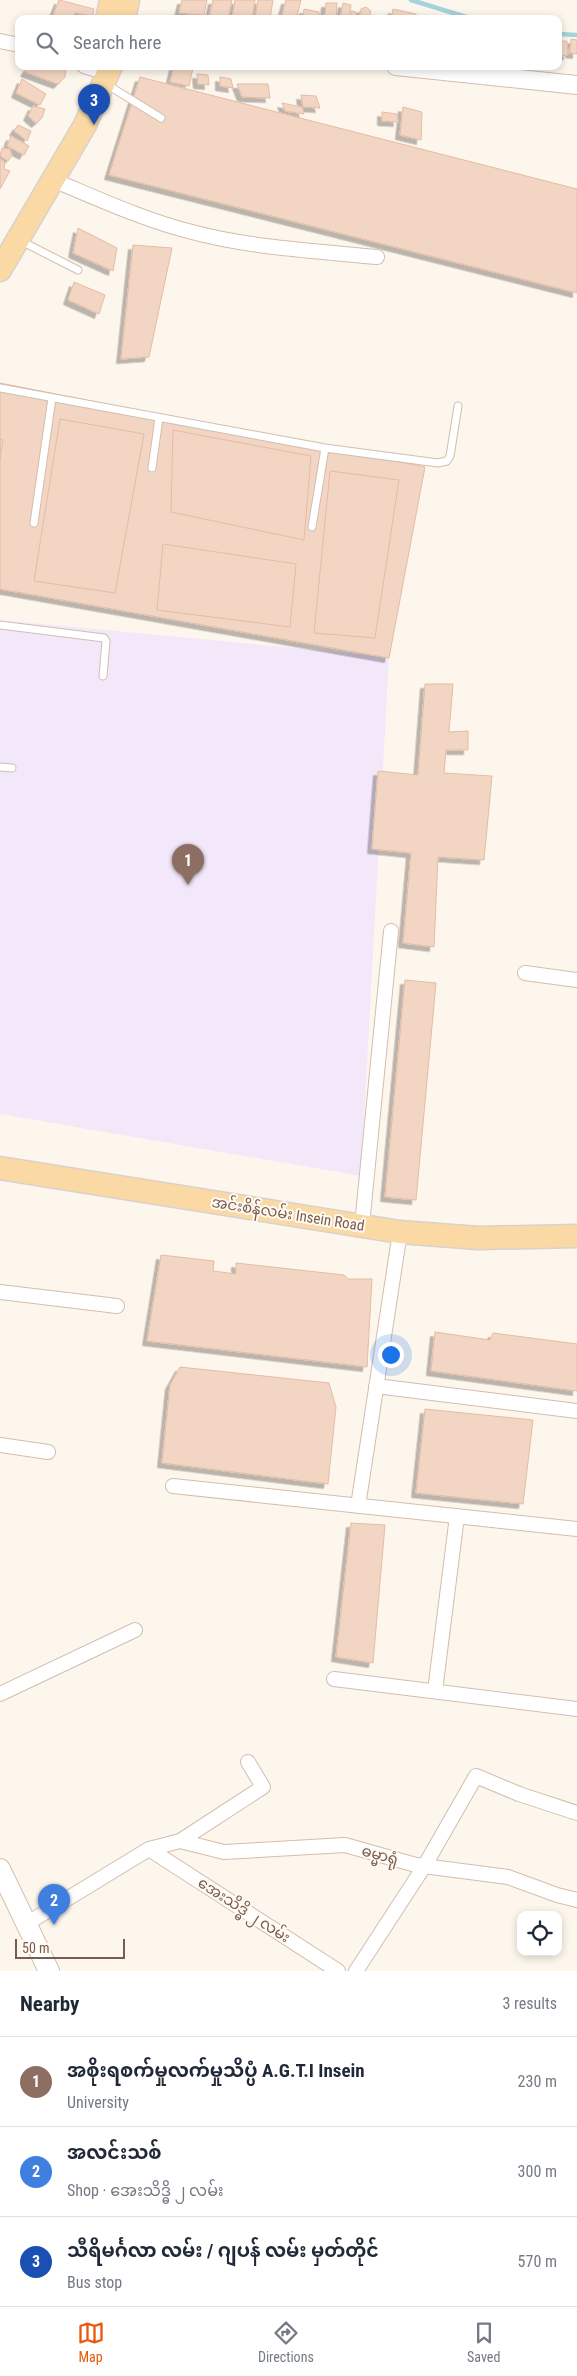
<!DOCTYPE html>
<html lang="en">
<head>
<meta charset="utf-8">
<style>
	:root { --surface:#fff; --page:#f2f2f3; --text:#1f2937; --muted:#747a83; --line:#e0e1e3; --accent:#ea580c }
	body { margin:0; font-family:"Roboto Condensed","Noto Sans Myanmar",sans-serif; background:var(--page); color:var(--text) }
	.controls { position:absolute; right:15px; bottom:15px; display:grid; overflow:hidden; border-radius:10px; box-shadow:0 2px 8px #0003 }
	.controls button { width:45px; height:45px; display:grid; place-items:center; padding:0; border:0; border-bottom:1px solid var(--line); background:var(--surface); color:var(--text); font:25px sans-serif }
	.scale { position:absolute; left:15px; bottom:12px; width:110px; box-sizing:border-box; padding-left:5px; border:2px solid #7a5c4d; border-top:0; font-size:14px; line-height:18px; white-space:nowrap; color:#7a5c4d; -webkit-text-stroke:4px #fffaf3; paint-order:stroke }
	.you { position:absolute; left:390px; top:1354px; width:18px; height:18px; margin:-12px; border:4px solid #fff; border-radius:50%; background:#1a73e8; box-shadow:0 0 0 8px #1a73e833 }
	.badge { display:grid; place-items:center; width:32px; height:32px; border-radius:50%; background:var(--accent); color:#fff; font-size:16px; font-weight:700 }
	.pin { position:absolute; translate:-50% -41px; filter:drop-shadow(0 1px 2px #0008) }
	.pin::after { content:''; position:absolute; top:26px; width:18px; height:15px; background:inherit; clip-path:polygon(0 0,100% 0,50% 100%) }
	.list { margin:0; padding:0; list-style:none }
	h2 { display:flex; justify-content:space-between; align-items:center; height:65px; margin:0; padding:0 20px; font-size:21px }
	h2 small { font-size:16px; font-weight:400; color:var(--muted) }
	.list li { display:grid; grid-template-columns:32px 1fr auto; gap:15px; align-items:center; box-sizing:border-box; height:90px; padding:0 20px; border-top:1px solid var(--line) }
	.list b { display:block; font-size:19px; white-space:nowrap }
	.list p { margin:0; font-size:16px; white-space:nowrap; color:var(--muted) }
	.list em { font-size:16px; font-style:normal; color:var(--muted) }
	.icon { flex:none; width:28px; height:28px; fill:none; stroke:currentColor; stroke-width:2; stroke-linecap:round; stroke-linejoin:round }
	.map { position:relative; flex:none; width:577px; height:1971px; overflow:hidden }
	.search { position:absolute; background:var(--surface); box-shadow:0 2px 8px #0003; left:15px; right:15px; top:15px; height:55px; display:flex; align-items:center; gap:12px; box-sizing:border-box; padding:0 18px; border-radius:10px; color:var(--muted); font-size:19px }
	.sheet { height:335px; background:var(--surface) }
	nav { display:flex; justify-content:space-around; align-items:center; box-sizing:border-box; height:70px; border-top:1px solid var(--line); background:var(--surface); font-size:14px; color:var(--muted) }
	nav a { display:grid; justify-items:center; gap:2px }
	nav .on { color:var(--accent) }
	.map>svg:first-child { display:block }
</style>
</head>
<body>
<div class="map">
<svg width="577" height="1971" viewBox="0 0 577 1971">
	<defs>
		<filter id="shadow"><feDropShadow dx="-4.5" dy="4.5" stdDeviation="0" flood-color="#0004"/></filter>
	</defs>
	<rect width="100%" height="100%" fill="#fdf6ec"/>
	<!-- education -->
	<path fill="#f3e8fa" d="M 0,620 L 389,657 L 361,1176 L 0,1114 Z"/>
	<g fill="none" stroke-linecap="round" stroke-linejoin="round">
		<!-- stream -->
		<path stroke="#a5d3da" stroke-width="4.5" d="M 411,0 L 473,19
			M 558,34 L 577,35"/>
	</g>
	<!-- building -->
	<path fill="#f3d5c3" stroke="#e6bba3" filter="url(#shadow)" d="M 59,0 L 94,9 L 93,16 L 75,13 L 73,18 L 53,15 Z
		M 182,0 L 207,0 L 204,15 L 179,13 Z
		M 213,0 L 232,0 L 228,19 L 209,18 Z
		M 235,0 L 255,0 L 252,19 L 232,19 Z
		M 258,0 L 273,0 L 270,19 L 255,19 Z
		M 286,0 L 301,0 L 296,19 L 281,19 Z
		M 326,3 L 337,3 L 336,19 L 325,19 Z
		M 343,3 L 351,5 L 349,19 L 340,19 Z
		M 366,7 L 371,11 L 369,19 L 359,19 L 361,9 Z
		M 304,9 L 319,12 L 320,19 L 303,19 Z
		M 393,9 L 416,14 L 416,19 L 391,19 Z
		M 351,11 L 356,12 L 356,19 L 351,19 Z
		M 571,39 L 577,40 L 577,54 L 570,53 Z
		M 558,41 L 567,41 L 568,55 L 560,56 Z
		M 29,66 L 66,67 L 65,77 L 58,84 L 25,72 Z
		M 174,66 L 193,68 L 189,86 L 170,82 Z
		M 197,74 L 208,75 L 209,85 L 198,84 Z
		M 140,77 L 577,189 L 577,293 L 109,175 Z
		M 220,77 L 231,79 L 233,88 L 220,86 Z
		M 22,79 L 46,94 L 40,105 L 16,93 Z
		M 237,84 L 268,84 L 270,98 L 242,97 Z
		M 301,95 L 316,96 L 320,108 L 303,107 Z
		M 282,103 L 302,107 L 304,114 L 285,111 Z
		M 33,106 L 45,109 L 42,118 L 36,123 L 28,116 Z
		M 403,107 L 422,112 L 421,140 L 400,135 Z
		M 382,112 L 397,114 L 398,122 L 382,121 Z
		M 18,125 L 31,131 L 27,141 L 14,131 Z
		M 11,136 L 29,146 L 24,155 L 7,146 Z
		M 2,148 L 10,149 L 12,156 L 8,161 L 0,156 Z
		M 0,159 L 5,162 L 4,169 L 10,171 L 0,189 Z
		M 78,228 L 117,248 L 113,271 L 73,253 Z
		M 133,245 L 172,248 L 149,357 L 121,359 Z
		M 74,282 L 105,295 L 99,314 L 68,300 Z
		M 0,383 L 425,467 L 389,658 L 0,589 Z
		M 60,419 L 144,434 L 115,593 L 34,581 Z
		M 173,430 L 311,456 L 304,540 L 171,512 Z
		M 0,439 L 3,440 L 0,459 Z
		M 330,471 L 399,480 L 375,638 L 314,633 Z
		M 163,544 L 296,564 L 290,627 L 157,610 Z
		M 425,684 L 453,684 L 449,732 L 468,731 L 468,750 L 446,750 L 444,773 L 492,776 L 484,860 L 438,857 L 434,947 L 403,943 L 411,853 L 372,849 L 378,771 L 418,775 Z
		M 405,980 L 436,983 L 416,1200 L 385,1197 Z
		M 161,1255 L 214,1261 L 213,1271 L 236,1274 L 236,1263 L 344,1275 L 348,1279 L 372,1279 L 367,1367 L 147,1341 Z
		M 435,1332 L 490,1340 L 493,1333 L 577,1344 L 577,1391 L 431,1371 Z
		M 180,1367 L 329,1383 L 336,1407 L 328,1484 L 162,1463 L 170,1385 Z
		M 425,1409 L 533,1420 L 523,1504 L 416,1493 Z
		M 351,1523 L 385,1525 L 373,1663 L 336,1657 Z"/>
	<g fill="none" stroke-linecap="round" stroke-linejoin="round">
		<defs>
			<path id="service" d="M 106,84 L 161,118
				M 21,241 L 78,270
				M 0,388 L 325,448 L 438,463 L 447,461 L 450,456 L 458,406
				M 152,468 L 159,418
				M 34,523 L 52,398
				M 312,527 L 325,448
				M 0,625 L 104,638 L 106,641 L 103,676
				M 0,767 L 12,768"/>
			<path id="minor" d="M 0,41 L 19,45
				M 84,66 L 94,69
				M 53,180 C 99,199 144,220 192,232 C 252,248 316,251 377,257
				M 525,973 L 577,980
				M 362,1225 L 391,931
				M 0,1292 L 117,1306
				M 376,1386 L 577,1411
				M 0,1445 L 48,1452
				M 173,1486 L 577,1529
				M 358,1506 L 400,1232
				M 334,1679 L 577,1709
				M 435,1691 L 457,1516
				M 0,1694 L 135,1630
				M 180,1841 L 224,1852 L 345,1845 L 416,1865 L 508,1877 L 557,1895 L 577,1900
				M 149,1849 L 338,1971
				M 26,1924 L 149,1849 L 180,1841 L 263,1787 L 248,1762
				M 356,1971 L 425,1865 L 476,1776 L 519,1794 L 577,1813"/>
			<path id="tertiary" d="M 396,66 L 577,85"/>
			<path id="secondary" d="M 0,1869 L 49,1971"/>
			<path id="primary" d="M 107,19 L 111,0
				M 124,19 L 128,0
				M 0,270 L 85,125 L 111,66
				M 0,1168 L 400,1232 L 478,1238 L 577,1236"/>
		</defs>
		<!-- service casing -->
		<use href="#service" stroke="#d1beb0" stroke-width="9"/>
		<!-- minor casing -->
		<use href="#minor" stroke="#d1beb0" stroke-width="16"/>
		<!-- tertiary casing -->
		<use href="#tertiary" stroke="#d1beb0" stroke-width="20"/>
		<!-- secondary casing -->
		<use href="#secondary" stroke="#d6c0b0" stroke-width="22"/>
		<!-- primary casing -->
		<use href="#primary" stroke="#dad1cd" stroke-width="25"/>
		<!-- service -->
		<use href="#service" stroke="#fff" stroke-width="7"/>
		<!-- minor -->
		<use href="#minor" stroke="#fff" stroke-width="14"/>
		<!-- tertiary -->
		<use href="#tertiary" stroke="#fff" stroke-width="18"/>
		<!-- secondary -->
		<use href="#secondary" stroke="#fff" stroke-width="20"/>
		<!-- primary -->
		<use href="#primary" stroke="#fbd9a5" stroke-width="22"/>
	</g>
	<g text-anchor="middle" stroke-width="4" stroke-linejoin="round" paint-order="stroke">
		<!-- street labels -->
		<g font-size="15" fill="#7a5c4d" stroke="#fffaf3">
			<text transform="translate(288 1214) rotate(9)" y="5">အင်းစိန်လမ်း Insein Road</text>
			<text transform="translate(380 1855) rotate(15)" y="5">ဓမ္မာရုံ</text>
			<text transform="translate(244 1910) rotate(33)" y="5">အေးသိဒ္ဓိ ၂ လမ်း</text>
		</g>
	</g>
</svg>
<div class="controls">
<button><svg class="icon" aria-label="locate" viewBox="0 0 24 24"><circle cx="12" cy="12" r="6"/><path d="M12 2v4M12 18v4M2 12h4M18 12h4"/></svg></button>
</div>
<div class="scale">50 m</div>
<div class="you"></div>
<div class="pin badge" style="left:188px;top:885px;background:#8d6e63">1</div>
<div class="pin badge" style="left:54px;top:1925px;background:#3f7fe0">2</div>
<div class="pin badge" style="left:94px;top:125px;background:#1a4fb4">3</div>
<div class="search"><svg class="icon" aria-label="search" viewBox="0 0 24 24"><circle cx="10" cy="10" r="6"/><path d="M15 15l6 6"/></svg>Search here</div>
</div>
<section class="sheet">
<h2>Nearby<small>3 results</small></h2>
<ul class="list">
<li><span class="badge" style="background:#8d6e63">1</span><div><b>အစိုးရစက်မှုလက်မှုသိပ္ပံ A.G.T.I Insein</b><p>University</p></div><em>230 m</em></li>
<li><span class="badge" style="background:#3f7fe0">2</span><div><b>အလင်းသစ်</b><p>Shop · အေးသိဒ္ဓိ ၂ လမ်း</p></div><em>300 m</em></li>
<li><span class="badge" style="background:#1a4fb4">3</span><div><b>သီရိမင်္ဂလာ လမ်း / ဂျပန် လမ်း မှတ်တိုင်</b><p>Bus stop</p></div><em>570 m</em></li>
</ul>
</section>
<nav>
<a class="on"><svg class="icon" aria-label="map" viewBox="0 0 24 24"><path d="M3 6l6-2 6 2 6-2v14l-6 2-6-2-6 2zM9 4v14M15 6v14"/></svg>Map</a>
<a><svg class="icon" aria-label="directions" viewBox="0 0 24 24"><path d="M12 3l9 9-9 9-9-9zM9 14v-3h6M13 9l2 2-2 2"/></svg>Directions</a>
<a><svg class="icon" aria-label="saved" viewBox="0 0 24 24"><path d="M7 4h10v16l-5-4-5 4z"/></svg>Saved</a>
</nav>
</body>
</html>
